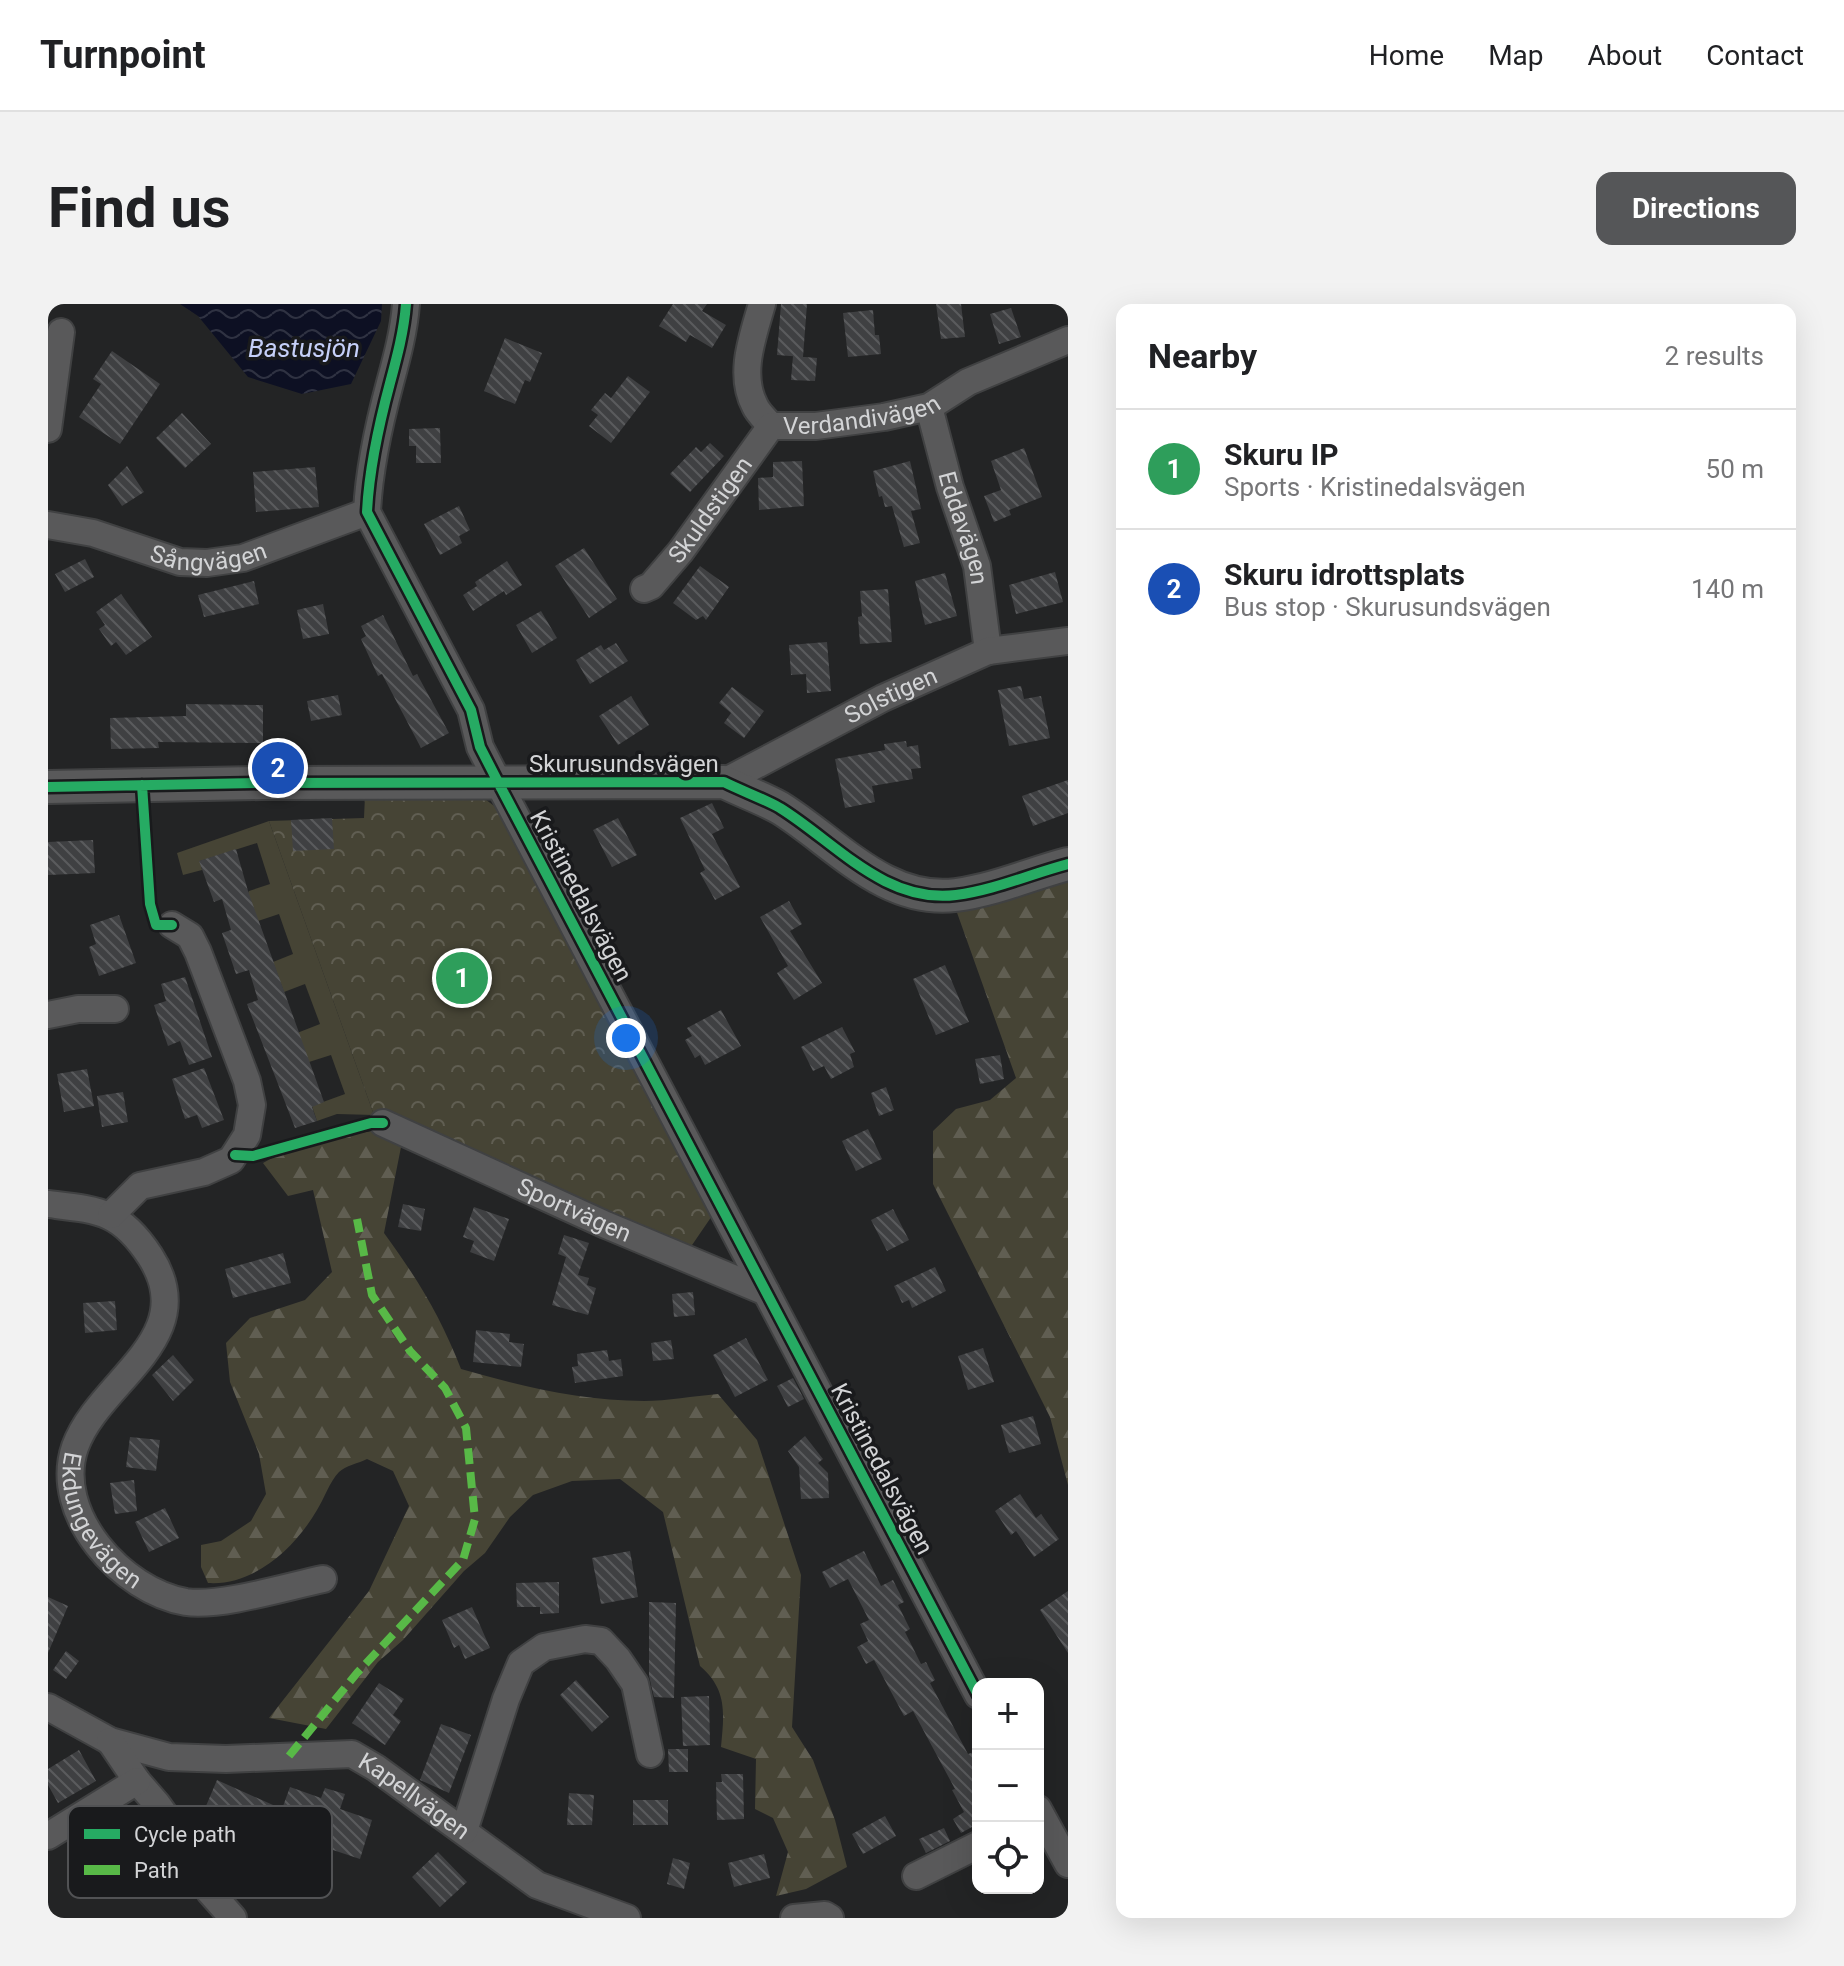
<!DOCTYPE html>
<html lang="en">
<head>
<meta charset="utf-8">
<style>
	:root { --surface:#fff; --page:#f2f2f2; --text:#202124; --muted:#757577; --line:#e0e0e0; --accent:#555658 }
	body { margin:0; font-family:Roboto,sans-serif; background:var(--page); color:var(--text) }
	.controls { position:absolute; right:24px; bottom:24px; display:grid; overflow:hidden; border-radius:16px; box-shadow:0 8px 32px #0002 }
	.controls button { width:72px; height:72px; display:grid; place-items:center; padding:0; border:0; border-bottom:2px solid var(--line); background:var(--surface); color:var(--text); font:40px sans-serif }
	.you { position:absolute; left:578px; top:734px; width:28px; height:28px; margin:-20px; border:6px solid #fff; border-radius:50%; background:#1a73e8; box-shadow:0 0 0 12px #1a73e833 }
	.badge { display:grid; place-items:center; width:52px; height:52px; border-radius:50%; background:var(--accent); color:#fff; font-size:26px; font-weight:700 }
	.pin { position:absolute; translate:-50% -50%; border:4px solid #fff; box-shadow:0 2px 8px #0006 }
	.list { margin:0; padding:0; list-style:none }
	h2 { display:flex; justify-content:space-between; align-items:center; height:104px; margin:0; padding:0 32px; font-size:34px }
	h2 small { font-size:26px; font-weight:400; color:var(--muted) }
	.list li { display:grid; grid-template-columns:52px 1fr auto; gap:24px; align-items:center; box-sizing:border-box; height:120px; padding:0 32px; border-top:2px solid var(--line) }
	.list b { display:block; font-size:30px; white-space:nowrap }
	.list p { margin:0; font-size:26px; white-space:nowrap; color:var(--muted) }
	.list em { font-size:26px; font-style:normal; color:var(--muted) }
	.icon { flex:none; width:44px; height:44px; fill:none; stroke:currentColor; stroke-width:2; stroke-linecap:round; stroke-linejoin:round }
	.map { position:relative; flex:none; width:1020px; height:1614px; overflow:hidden; border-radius:16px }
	header { display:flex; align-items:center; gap:48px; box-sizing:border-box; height:112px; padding:0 40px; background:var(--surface); border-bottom:2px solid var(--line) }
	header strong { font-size:38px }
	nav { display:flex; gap:44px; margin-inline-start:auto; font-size:28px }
	.intro { display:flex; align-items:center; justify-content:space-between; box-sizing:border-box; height:192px; padding:0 48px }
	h1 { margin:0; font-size:56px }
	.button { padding:20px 36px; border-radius:16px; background:var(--accent); color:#fff; font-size:28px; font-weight:700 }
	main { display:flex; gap:48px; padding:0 48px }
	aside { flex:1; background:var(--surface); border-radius:16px; box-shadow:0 8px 32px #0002 }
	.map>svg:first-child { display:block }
</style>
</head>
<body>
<header>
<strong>Turnpoint</strong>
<nav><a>Home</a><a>Map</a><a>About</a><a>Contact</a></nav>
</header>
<div class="intro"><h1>Find us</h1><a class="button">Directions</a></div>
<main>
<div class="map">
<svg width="1020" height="1614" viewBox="0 0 1020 1614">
	<defs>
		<pattern id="forest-firs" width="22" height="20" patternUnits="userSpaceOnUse" patternTransform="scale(2)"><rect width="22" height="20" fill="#464435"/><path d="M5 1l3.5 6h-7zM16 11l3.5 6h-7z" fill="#605e52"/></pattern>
		<pattern id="park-crowns" width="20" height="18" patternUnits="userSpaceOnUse" patternTransform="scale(2)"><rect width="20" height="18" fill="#464435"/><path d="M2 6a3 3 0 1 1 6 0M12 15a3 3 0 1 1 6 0" fill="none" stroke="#605e52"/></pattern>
		<pattern id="water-waves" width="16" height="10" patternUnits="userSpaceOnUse" patternTransform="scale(2)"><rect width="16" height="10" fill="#0d1023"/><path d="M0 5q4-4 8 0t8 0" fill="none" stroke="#2f3242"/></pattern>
		<pattern id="building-back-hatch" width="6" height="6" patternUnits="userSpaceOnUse" patternTransform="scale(2)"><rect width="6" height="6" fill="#3f4042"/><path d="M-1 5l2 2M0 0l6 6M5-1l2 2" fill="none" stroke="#5a5b5d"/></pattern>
	</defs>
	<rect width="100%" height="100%" fill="#232425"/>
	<!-- grass -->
	<path fill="#464435" d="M 221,517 L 326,811 L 289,810 L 269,817 L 264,802 L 297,790 L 283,751 L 261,758 L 249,729 L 272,720 L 257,680 L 236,688 L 225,658 L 245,650 L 231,610 L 210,617 L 199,591 L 201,587 L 222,580 L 209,539 L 152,557 L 154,566 L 135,571 L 129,549 Z"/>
	<!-- forest -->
	<path fill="url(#forest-firs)" d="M 1020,573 L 1020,1181 L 1002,1113 L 885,880 L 885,827 L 908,805 L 942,796 L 968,774 L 907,603 Z
		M 332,826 L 345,829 L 353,843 L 336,929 C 369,974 393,1013 413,1065 C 472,1082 533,1097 596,1097 C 620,1097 645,1092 670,1090 L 709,1136 L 753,1271 L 744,1423 L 765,1456 L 787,1516 L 799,1563 L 758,1585 L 728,1592 L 740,1548 L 725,1514 L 707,1505 L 708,1455 L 673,1443 C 676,1410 680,1386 652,1362 L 615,1208 L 572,1175 L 524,1177 L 485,1191 L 462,1213 L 437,1249 L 416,1267 L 355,1336 L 330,1358 L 278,1425 L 221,1414 L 321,1287 L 361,1202 L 345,1167 L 319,1155 C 311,1159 297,1162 291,1168 C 282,1177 276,1195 269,1206 C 247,1244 206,1282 160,1279 L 153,1263 L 153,1241 L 173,1237 L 203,1217 L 218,1190 L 211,1150 L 182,1078 L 178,1039 L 202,1014 L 257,996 L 284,968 L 265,886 L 240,892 L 215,859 L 226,853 L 290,832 Z"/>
	<!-- park -->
	<path fill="url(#park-crowns)" d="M 317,492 L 434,493 L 456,509 L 668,906 L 642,944 L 326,811 L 221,517 L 316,514 Z"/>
	<!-- water -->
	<path fill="url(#water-waves)" d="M 132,0 L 334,0 L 333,17 L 303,80 L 254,90 L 200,73 L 150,12 Z"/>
	<!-- building -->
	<path fill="url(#building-back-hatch)" d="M 625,0 L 659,0 L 654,7 L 678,21 L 664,44 L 642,31 L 638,38 L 611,22 Z
		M 733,0 L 759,0 L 755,53 L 729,51 Z
		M 888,0 L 913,0 L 917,33 L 893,35 Z
		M 963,4 L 973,33 L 951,40 L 942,10 Z
		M 825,6 L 827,31 L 831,31 L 833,50 L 800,53 L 795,9 Z
		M 457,34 L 494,49 L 482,78 L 477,76 L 467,100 L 436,87 Z
		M 64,47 L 112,80 L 72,140 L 31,113 L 53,80 L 45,75 Z
		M 745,52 L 769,54 L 767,77 L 743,76 Z
		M 580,72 L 602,88 L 563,139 L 541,122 L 550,111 L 543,106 L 557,89 L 563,94 Z
		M 134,109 L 163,140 L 137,164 L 108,134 Z
		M 392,124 L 393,159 L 368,159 L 368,142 L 361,142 L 361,125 Z
		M 662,139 L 676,152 L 642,188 L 622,170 L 648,143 L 653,148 Z
		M 976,144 L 994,193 L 961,206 L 963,211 L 946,218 L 936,192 L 953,186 L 943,157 Z
		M 754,157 L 756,202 L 711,206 L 710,174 L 725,173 L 725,158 Z
		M 862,157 L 873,205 L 863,207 L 872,239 L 856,243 L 844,202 L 837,203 L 834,192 L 831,193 L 825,167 Z
		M 79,162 L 96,188 L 74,202 L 60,181 Z
		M 267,163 L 271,203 L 208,208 L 205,168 Z
		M 411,202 L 422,226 L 411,232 L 414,239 L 392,251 L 376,220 Z
		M 536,244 L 569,295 L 541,314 L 507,262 Z
		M 37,255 L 46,273 L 17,288 L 7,270 Z
		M 459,257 L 474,281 L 458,291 L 456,287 L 425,307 L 415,291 L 429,282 L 427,278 Z
		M 652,262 L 681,283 L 658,316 L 655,312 L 648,316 L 625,299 Z
		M 1007,268 L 1015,298 L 968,310 L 961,281 Z
		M 897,269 L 909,312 L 877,321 L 867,277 Z
		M 206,277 L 211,300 L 156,313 L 150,291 Z
		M 840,285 L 844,338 L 812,340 L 810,313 L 814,312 L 812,287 Z
		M 73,290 L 104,333 L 78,351 L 68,338 L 63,342 L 51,325 L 57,321 L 48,308 Z
		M 275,300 L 281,330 L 255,335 L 249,306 Z
		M 493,307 L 509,334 L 484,349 L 468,321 Z
		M 335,311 L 365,372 L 369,370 L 401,429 L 373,444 L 334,370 L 330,372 L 313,335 L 318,332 L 313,322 Z
		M 779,338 L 783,387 L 759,389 L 758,370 L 743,371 L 741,341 Z
		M 568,339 L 580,357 L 542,380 L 528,356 L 553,341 L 556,346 Z
		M 973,382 L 976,395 L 993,392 L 1002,434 L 961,442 L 950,386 Z
		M 684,383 L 716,407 L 696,434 L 676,419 L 683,409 L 671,399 Z
		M 290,391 L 294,411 L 263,417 L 259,397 Z
		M 583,392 L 601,421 L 570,441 L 551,412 Z
		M 138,400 L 215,401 L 215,439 L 110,438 L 111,444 L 63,445 L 62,414 L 138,412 Z
		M 858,437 L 859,443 L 870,441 L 873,464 L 863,465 L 865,475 L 824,482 L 827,498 L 797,504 L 787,455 L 837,446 L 836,440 Z
		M 1020,476 L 1020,509 L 985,522 L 974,492 Z
		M 664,499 L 676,524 L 664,530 L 692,583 L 667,596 L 652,569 L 657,566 L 632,514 Z
		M 284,514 L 286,545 L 245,547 L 243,516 Z
		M 570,514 L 589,551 L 564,563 L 545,526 Z
		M 45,536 L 47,569 L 0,571 L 0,538 Z
		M 188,545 L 200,587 L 276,798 L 264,803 L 269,817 L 247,824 L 199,700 L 210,696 L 201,666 L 188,670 L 174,629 L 183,626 L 174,595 L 166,598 L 151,557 Z
		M 741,597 L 754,620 L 742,627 L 774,679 L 746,696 L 729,669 L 740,662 L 712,613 Z
		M 71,611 L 88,659 L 51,672 L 41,643 L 48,640 L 42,621 Z
		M 897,661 L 921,718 L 888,731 L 865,675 Z
		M 137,673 L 164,753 L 141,761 L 132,737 L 120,742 L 106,701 L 118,697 L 113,680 Z
		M 673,706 L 693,742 L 657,761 L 652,751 L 647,754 L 637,736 L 644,732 L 639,724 Z
		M 794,723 L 807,748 L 802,750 L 806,763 L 783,775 L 776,762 L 765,767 L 753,743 Z
		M 952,751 L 956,775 L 932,780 L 927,755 Z
		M 156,764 L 176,816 L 154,824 L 149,811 L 137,815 L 124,775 Z
		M 39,765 L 46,802 L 16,808 L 9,770 Z
		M 838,783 L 846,806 L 831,812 L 823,789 Z
		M 75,788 L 80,818 L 54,823 L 49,792 Z
		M 820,825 L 834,855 L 808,867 L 794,837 Z
		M 355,900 L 377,905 L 373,927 L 350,923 Z
		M 426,903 L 461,915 L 446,957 L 422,948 L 426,937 L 415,933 Z
		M 845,905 L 861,936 L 839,947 L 823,916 Z
		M 516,931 L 541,939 L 530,971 L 541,974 L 539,981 L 548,984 L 540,1011 L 504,1001 L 518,953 L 510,950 Z
		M 235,949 L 243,979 L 185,994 L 177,965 Z
		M 887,963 L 898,987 L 864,1004 L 861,996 L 854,999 L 846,982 Z
		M 645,988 L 647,1011 L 626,1013 L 624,990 Z
		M 67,997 L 69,1026 L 37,1029 L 35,999 Z
		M 428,1026 L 462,1030 L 461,1038 L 476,1040 L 473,1063 L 425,1058 Z
		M 698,1034 L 720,1076 L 687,1093 L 665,1051 Z
		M 623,1036 L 626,1055 L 605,1057 L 603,1039 Z
		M 935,1044 L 946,1078 L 920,1086 L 910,1052 Z
		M 559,1046 L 561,1057 L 573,1055 L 575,1072 L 527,1079 L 524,1063 L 530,1062 L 529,1050 Z
		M 125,1051 L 146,1076 L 125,1097 L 104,1071 Z
		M 745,1074 L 756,1095 L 740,1103 L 729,1082 Z
		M 985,1112 L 993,1140 L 961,1149 L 953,1121 Z
		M 757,1132 L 775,1155 L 770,1159 L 780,1169 L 781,1194 L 753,1195 L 751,1163 L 740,1147 Z
		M 82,1133 L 112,1136 L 108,1167 L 78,1163 Z
		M 86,1176 L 89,1207 L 67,1210 L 62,1179 Z
		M 972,1190 L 988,1214 L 993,1210 L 1011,1235 L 986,1253 L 968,1227 L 963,1231 L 947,1207 Z
		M 117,1204 L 131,1234 L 101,1248 L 87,1218 Z
		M 582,1247 L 590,1293 L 553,1300 L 544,1254 Z
		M 816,1247 L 833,1282 L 845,1276 L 856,1298 L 850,1301 L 862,1325 L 857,1328 L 873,1360 L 878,1358 L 887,1376 L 882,1379 L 920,1450 L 926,1448 L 930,1458 L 930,1525 L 926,1526 L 924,1523 L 913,1529 L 905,1515 L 916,1508 L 904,1486 L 907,1485 L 865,1407 L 856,1412 L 826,1356 L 818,1360 L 809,1343 L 820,1337 L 812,1320 L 821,1316 L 800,1275 L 782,1284 L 774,1268 Z
		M 511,1278 L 511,1309 L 492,1310 L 492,1303 L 469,1303 L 468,1279 Z
		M 1020,1287 L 1020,1349 L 992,1306 Z
		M 0,1293 L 20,1302 L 0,1349 Z
		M 601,1298 L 628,1299 L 626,1394 L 606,1393 L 601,1372 Z
		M 424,1303 L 442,1344 L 417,1355 L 411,1341 L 406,1344 L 394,1316 Z
		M 18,1347 L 31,1357 L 18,1375 L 5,1366 Z
		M 528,1376 L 561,1413 L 544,1428 L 512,1391 Z
		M 331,1379 L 356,1395 L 345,1411 L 353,1417 L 337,1441 L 304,1419 Z
		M 661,1392 L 662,1441 L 635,1442 L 633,1393 Z
		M 393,1420 L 423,1431 L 401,1489 L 372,1476 Z
		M 620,1445 L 640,1445 L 640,1468 L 621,1468 Z
		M 31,1446 L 48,1477 L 10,1499 L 0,1481 L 0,1465 Z
		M 673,1470 L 695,1470 L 696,1515 L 669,1516 L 668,1478 L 674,1478 Z
		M 169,1476 L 234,1505 L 242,1483 L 273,1494 L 277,1484 L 297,1490 L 292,1505 L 324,1516 L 312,1555 L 282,1545 L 283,1540 L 208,1515 L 205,1523 L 175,1510 L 172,1517 L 155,1509 Z
		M 521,1489 L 546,1491 L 544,1521 L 519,1521 Z
		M 585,1496 L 620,1496 L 620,1521 L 585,1521 Z
		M 837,1512 L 848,1532 L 815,1550 L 804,1530 Z
		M 896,1524 L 902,1537 L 878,1549 L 871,1535 Z
		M 390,1548 L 419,1578 L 392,1603 L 364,1573 Z
		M 716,1550 L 722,1574 L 686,1583 L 680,1559 Z
		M 625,1554 L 642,1559 L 636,1585 L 619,1580 Z"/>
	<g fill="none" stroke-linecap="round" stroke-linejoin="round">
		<defs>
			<g id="minor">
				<path d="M 358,0 C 356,27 349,53 342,79 C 331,120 321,165 319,208 L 423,406 L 432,443 L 451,480 L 930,1391"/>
				<path id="s1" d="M 714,0 C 705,32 690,70 707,102 C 710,109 718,116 723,122 L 768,122 L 836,113 L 881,103 L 920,78 L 1020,36"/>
				<path id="s2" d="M 881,103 L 902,183 L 929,262 L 940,347"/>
				<path d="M 0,125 L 13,28"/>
				<path id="s3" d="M 0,221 L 45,229 L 132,258 L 159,259 L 195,254 L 319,208"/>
				<path id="s4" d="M 596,285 L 603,282 L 633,247 L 723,122"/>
				<path id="s5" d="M 676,478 L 835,394 L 940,347 L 1020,337"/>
				<path d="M 0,711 L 30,705 L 67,705"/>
				<path id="s6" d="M 335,819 L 558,921 L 718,988"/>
				<path id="s7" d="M 0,900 C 50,906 72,906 102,952 C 155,1034 51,1076 27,1143 C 4,1210 74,1287 138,1298 C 172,1303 238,1283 275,1275"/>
				<path d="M 63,911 L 92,882 L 156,868 L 183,856 L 199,831 L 204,801 L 199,777 L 150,648 L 142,632 L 124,621"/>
				<path id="s8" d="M 0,1403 L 62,1437 L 121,1453 L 178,1455 L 304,1450 L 328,1464 L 489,1581 L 579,1614"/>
				<path d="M 62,1437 L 89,1477 L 109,1500 L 132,1532 L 162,1588 L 185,1614"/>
				<path d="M 990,1505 L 1020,1560"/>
				<path d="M 416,1527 L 458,1395 L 473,1359 L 496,1343 L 537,1335 L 553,1337 L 570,1355 L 587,1380 L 602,1450"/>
				<path d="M 0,1532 L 89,1477"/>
				<path d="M 868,1572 L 930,1541"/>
				<path d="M 746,1614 L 777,1611 L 782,1614"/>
			</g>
			<path id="tertiary" d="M 0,483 L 214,479 L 676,478 C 694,487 714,494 732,504 C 787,538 837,600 908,591 C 947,586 982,570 1020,560"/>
		</defs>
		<!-- minor casing -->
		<use href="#minor" stroke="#404142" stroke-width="30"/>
		<!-- tertiary casing -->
		<use href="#tertiary" stroke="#404142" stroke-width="36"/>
		<!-- minor -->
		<use href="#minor" stroke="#59595a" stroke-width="26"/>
		<!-- tertiary -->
		<use href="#tertiary" stroke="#59595a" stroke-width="32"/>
		<!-- quiet -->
		<path stroke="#58b947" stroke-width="8" stroke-dasharray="16 8" stroke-linecap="butt" d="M 241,1452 L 309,1369 L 415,1256 L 427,1215 L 418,1124 L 397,1084 L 362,1047 L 324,991 L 309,915"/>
		<defs>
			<path id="cycleway" d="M 358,0 C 356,27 349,53 342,79 C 331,120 321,165 319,208 L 423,406 L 432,443 L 451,480 L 930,1391
				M 94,481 L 102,600 L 108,621 L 124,621
				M 0,483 L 214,479 L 676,478 C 694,487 714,494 732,504 C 787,538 837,600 908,591 C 947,586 982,570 1020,560
				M 187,851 L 205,852 L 323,819 L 335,819"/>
		</defs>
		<!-- cycleway casing -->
		<use href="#cycleway" stroke="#191a1c" stroke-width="15"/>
		<!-- cycleway -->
		<use href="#cycleway" stroke="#26ab63" stroke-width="10"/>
	</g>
	<g text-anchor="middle" stroke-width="7" stroke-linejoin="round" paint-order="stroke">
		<!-- street labels -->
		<g font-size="24" fill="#d3d4d6" stroke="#191a1c">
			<text dy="8" stroke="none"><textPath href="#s1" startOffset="222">Verdandivägen</textPath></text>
			<text dy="8" stroke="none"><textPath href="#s4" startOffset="104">Skuldstigen</textPath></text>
			<text dy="8" stroke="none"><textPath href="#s2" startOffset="126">Eddavägen</textPath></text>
			<text dy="8" stroke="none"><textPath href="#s3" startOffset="166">Sångvägen</textPath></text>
			<text dy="8" stroke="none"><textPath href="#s5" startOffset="188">Solstigen</textPath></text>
			<text x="576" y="468">Skurusundsvägen</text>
			<text transform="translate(533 592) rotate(62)" y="8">Kristinedalsvägen</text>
			<text dy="8" stroke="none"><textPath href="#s6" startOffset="210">Sportvägen</textPath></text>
			<text transform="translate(834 1165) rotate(62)" y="8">Kristinedalsvägen</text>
			<text dy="8" stroke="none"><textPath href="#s7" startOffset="426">Ekdungevägen</textPath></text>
			<text dy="8" stroke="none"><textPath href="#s8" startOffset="390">Kapellvägen</textPath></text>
		</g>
		<!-- water labels -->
		<g font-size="26" font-style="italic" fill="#c6d0f9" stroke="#191a1c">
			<text x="256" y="53">Bastusjön</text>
		</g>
	</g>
	<!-- legend -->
	<rect x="20" y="1502" width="264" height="92" rx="12" fill="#191a1c" stroke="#515254" stroke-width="2"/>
	<rect x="36" y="1525" width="36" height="10" fill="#26ab63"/>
	<rect x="36" y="1561" width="36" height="10" fill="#58b947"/>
	<g font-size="22" fill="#d3d4d6">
		<text x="86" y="1538">Cycle path</text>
		<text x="86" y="1574">Path</text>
	</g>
</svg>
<div class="controls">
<button>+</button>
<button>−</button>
<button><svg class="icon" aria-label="locate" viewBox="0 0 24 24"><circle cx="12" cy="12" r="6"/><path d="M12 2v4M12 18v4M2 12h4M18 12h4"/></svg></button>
</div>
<div class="you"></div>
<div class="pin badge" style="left:414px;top:674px;background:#2e9e5b">1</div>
<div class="pin badge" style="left:230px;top:464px;background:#1a4fb4">2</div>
</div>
<aside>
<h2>Nearby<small>2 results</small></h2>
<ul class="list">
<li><span class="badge" style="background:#2e9e5b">1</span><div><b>Skuru IP</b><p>Sports · Kristinedalsvägen</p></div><em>50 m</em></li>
<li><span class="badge" style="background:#1a4fb4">2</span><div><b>Skuru idrottsplats</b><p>Bus stop · Skurusundsvägen</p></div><em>140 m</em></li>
</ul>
</aside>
</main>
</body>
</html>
